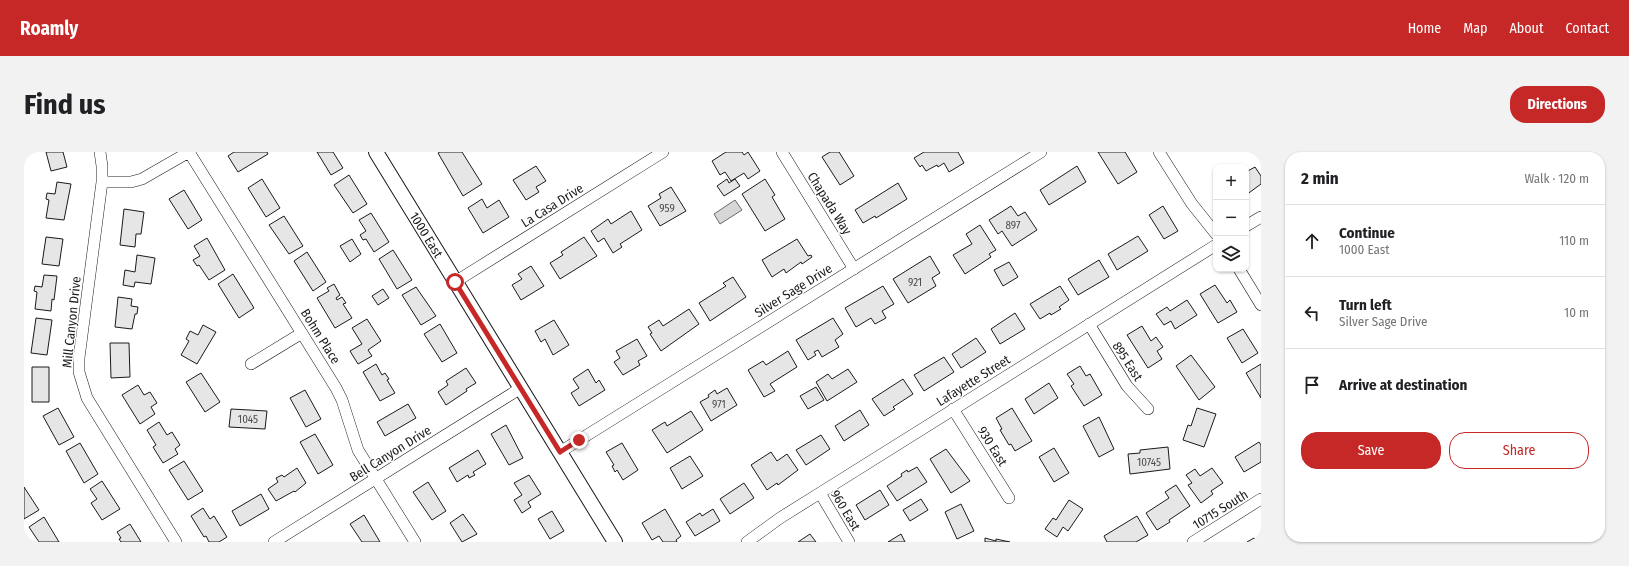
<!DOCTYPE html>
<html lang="en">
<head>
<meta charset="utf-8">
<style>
	:root { --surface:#fff; --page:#f2f2f2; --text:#202124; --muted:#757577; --line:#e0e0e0; --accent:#c62828 }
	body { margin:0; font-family:"Fira Sans Condensed",sans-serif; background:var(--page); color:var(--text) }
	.controls { position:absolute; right:12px; top:12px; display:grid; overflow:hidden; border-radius:8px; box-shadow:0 1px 3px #0004 }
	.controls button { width:36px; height:36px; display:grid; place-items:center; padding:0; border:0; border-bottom:1px solid var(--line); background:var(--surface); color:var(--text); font:20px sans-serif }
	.stop { position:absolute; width:12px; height:12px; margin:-9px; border:3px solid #c62828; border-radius:50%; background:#fff }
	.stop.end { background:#c62828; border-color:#fff; box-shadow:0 1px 4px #0008 }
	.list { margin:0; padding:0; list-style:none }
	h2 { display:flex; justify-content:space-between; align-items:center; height:52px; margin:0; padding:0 16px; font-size:17px }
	h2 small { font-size:13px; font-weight:400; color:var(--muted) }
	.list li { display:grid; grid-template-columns:26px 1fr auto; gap:12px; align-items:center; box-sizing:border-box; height:72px; padding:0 16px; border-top:1px solid var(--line) }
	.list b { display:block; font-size:15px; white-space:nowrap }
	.list p { margin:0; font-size:13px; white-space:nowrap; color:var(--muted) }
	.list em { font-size:13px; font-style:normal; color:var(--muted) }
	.actions { display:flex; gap:8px; padding:12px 16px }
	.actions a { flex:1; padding:9px 0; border:1px solid var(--accent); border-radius:16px; text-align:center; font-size:14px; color:var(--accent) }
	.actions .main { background:var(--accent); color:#fff }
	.icon { flex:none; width:22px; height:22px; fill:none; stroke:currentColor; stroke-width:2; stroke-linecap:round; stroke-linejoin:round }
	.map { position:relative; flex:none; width:1237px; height:390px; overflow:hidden; border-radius:16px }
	header { display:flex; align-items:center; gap:24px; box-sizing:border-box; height:56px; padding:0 20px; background:var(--accent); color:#fff }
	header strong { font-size:19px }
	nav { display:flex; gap:22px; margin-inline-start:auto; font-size:14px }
	.intro { display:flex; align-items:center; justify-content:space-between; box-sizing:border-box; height:96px; padding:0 24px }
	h1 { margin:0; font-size:28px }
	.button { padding:10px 18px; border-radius:16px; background:var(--accent); color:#fff; font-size:14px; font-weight:700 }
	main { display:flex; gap:24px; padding:0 24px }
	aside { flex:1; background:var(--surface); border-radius:16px; box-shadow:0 1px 3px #0004 }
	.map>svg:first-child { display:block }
</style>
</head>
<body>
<header>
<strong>Roamly</strong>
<nav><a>Home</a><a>Map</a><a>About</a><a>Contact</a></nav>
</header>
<div class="intro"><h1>Find us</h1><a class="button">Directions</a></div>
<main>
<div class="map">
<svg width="1237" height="390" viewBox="0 0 1237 390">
	<rect width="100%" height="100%" fill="#fff"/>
	<!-- water -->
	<path fill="#d7d7d7" stroke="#6a6a6a" d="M 711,48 L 718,58 L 696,72 L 690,62 Z"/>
	<!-- building -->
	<path fill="#e6e6e6" stroke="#1a1a1a" d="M 22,0 L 39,0 L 43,15 L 27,19 Z
		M 210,0 L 243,0 L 244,2 L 214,20 L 204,4 Z
		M 293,0 L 309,0 L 319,16 L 307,23 Z
		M 416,0 L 438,0 L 458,32 L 439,44 L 414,1 Z
		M 702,0 L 718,0 L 720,3 L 724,0 L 736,19 L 724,27 L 720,21 L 707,29 L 701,20 L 696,23 L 688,9 Z
		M 806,0 L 815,0 L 830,24 L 816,33 L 798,5 Z
		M 900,0 L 934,0 L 940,11 L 925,20 L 920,11 L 914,15 L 913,13 L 902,19 L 898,13 L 896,15 L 890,6 Z
		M 1074,0 L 1101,0 L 1113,20 L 1094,32 Z
		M 512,14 L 522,29 L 512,35 L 515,40 L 502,48 L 489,28 Z
		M 1053,14 L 1062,30 L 1025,53 L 1016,38 Z
		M 1231,15 L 1237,24 L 1237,32 L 1222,43 L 1222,20 Z
		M 325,23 L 343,52 L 329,61 L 310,33 Z
		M 238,27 L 256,56 L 242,65 L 224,36 Z
		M 703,27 L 705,31 L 711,27 L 716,34 L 700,44 L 693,34 Z
		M 741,27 L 751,43 L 748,45 L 761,67 L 741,79 L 718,42 Z
		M 33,30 L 47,32 L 40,68 L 22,66 L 25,48 L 22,47 L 23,41 L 31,42 Z
		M 874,31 L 883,47 L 852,66 L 851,64 L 839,71 L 831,58 Z
		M 647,35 L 662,59 L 636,74 L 624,54 L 637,46 L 635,42 Z
		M 160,38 L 178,68 L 164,77 L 145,47 Z
		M 458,47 L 463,56 L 475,48 L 485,65 L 459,81 L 444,56 Z
		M 987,54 L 994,64 L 1001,60 L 1013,78 L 988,94 L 978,79 L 974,82 L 965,68 Z
		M 1139,54 L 1154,79 L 1140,87 L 1125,63 Z
		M 100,57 L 120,60 L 117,82 L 112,82 L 111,95 L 96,93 Z
		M 607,59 L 618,78 L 596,92 L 598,95 L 589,101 L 580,86 L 574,90 L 567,79 L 584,67 L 587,72 Z
		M 347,61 L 365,90 L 350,100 L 342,87 L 339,88 L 336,83 L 342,79 L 335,68 Z
		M 260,64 L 279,94 L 265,102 L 245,73 Z
		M 956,73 L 972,98 L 965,102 L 967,105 L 941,122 L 929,103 L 948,92 L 942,82 Z
		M 1114,84 L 1124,99 L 1093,118 L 1084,102 Z
		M 22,85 L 39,87 L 35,114 L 18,112 Z
		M 560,85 L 573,104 L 536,127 L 526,111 L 539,103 L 537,100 Z
		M 183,86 L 201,118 L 185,128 L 175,113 L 173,114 L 169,108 L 176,104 L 170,94 Z
		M 328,87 L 337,102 L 326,110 L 316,94 Z
		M 773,87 L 784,104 L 787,103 L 788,105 L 778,112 L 777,110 L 762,121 L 760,117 L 748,125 L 738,108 Z
		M 369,98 L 388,128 L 373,137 L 355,107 Z
		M 283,100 L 302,130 L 289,139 L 270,109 Z
		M 113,103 L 131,106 L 127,132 L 111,130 L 110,135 L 99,133 L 101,118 L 111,120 Z
		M 906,104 L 916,121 L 908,126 L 912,134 L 884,151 L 869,127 Z
		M 1075,108 L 1085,125 L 1054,143 L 1044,127 Z
		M 985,110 L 994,125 L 979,134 L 970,118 Z
		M 507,114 L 520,134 L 497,148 L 488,133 L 498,127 L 494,122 Z
		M 209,122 L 230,156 L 215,166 L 194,132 Z
		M 20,123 L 33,124 L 30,148 L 28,147 L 27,159 L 11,157 L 13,140 L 10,139 L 11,134 L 18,135 Z
		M 709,125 L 722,145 L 686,169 L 675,151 L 702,134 L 699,131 Z
		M 310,132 L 316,143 L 312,146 L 313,148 L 318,145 L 322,151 L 319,152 L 328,166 L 311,176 L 293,146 L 305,139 L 303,136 Z
		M 1191,133 L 1203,151 L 1206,148 L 1213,160 L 1194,171 L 1176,142 Z
		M 859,134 L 870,152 L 858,159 L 862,166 L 851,172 L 847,166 L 832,175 L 821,156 Z
		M 1036,134 L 1045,148 L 1035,155 L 1037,157 L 1027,163 L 1026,161 L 1016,167 L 1006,152 Z
		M 392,135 L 412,164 L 397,173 L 378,143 Z
		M 359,137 L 365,146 L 354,153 L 348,144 Z
		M 94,145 L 108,147 L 107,154 L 114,155 L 113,162 L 111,162 L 108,177 L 91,175 Z
		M 1163,148 L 1173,163 L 1151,177 L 1147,169 L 1140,173 L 1132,162 L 1143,155 L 1146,159 Z
		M 665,157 L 675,172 L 637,199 L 626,182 L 628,181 L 624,175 L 635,168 L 639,174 Z
		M 991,161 L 1001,177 L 976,192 L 967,177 Z
		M 12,166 L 28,168 L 23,203 L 7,201 Z
		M 809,166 L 819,182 L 811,188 L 815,195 L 798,205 L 794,198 L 790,200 L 792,203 L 784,208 L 772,188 Z
		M 343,167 L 357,189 L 344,198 L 348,204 L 334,212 L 326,199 L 338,192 L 328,176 Z
		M 530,168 L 545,193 L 529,203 L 521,187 L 517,190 L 511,179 Z
		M 416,172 L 433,201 L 418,210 L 400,182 Z
		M 179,173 L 192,180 L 173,212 L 157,203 L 165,189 L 162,187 L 166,179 L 174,183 Z
		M 1118,174 L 1127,189 L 1132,185 L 1139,195 L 1133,199 L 1138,207 L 1124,216 L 1103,183 Z
		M 1219,177 L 1234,201 L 1218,211 L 1203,186 Z
		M 952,186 L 962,200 L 937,216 L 928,202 Z
		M 613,187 L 623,204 L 614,209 L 616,213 L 599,223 L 590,210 L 596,206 L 592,199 Z
		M 86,191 L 105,191 L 106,225 L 87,226 Z
		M 764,199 L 773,215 L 746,232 L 751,239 L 740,245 L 724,218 L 739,209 L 742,213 Z
		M 1167,203 L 1191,235 L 1175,248 L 1152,214 Z
		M 920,205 L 930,220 L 900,239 L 890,223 Z
		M 352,212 L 358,223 L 361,221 L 365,227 L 363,228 L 371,241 L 356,249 L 339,220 Z
		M 1237,212 L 1237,246 L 1222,221 Z
		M 1056,214 L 1062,224 L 1066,222 L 1078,243 L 1060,254 L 1047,234 L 1050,232 L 1043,222 Z
		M 8,215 L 25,215 L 25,250 L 8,250 Z
		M 442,216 L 452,231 L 442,237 L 443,239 L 422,253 L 414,240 L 424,233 L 422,229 Z
		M 564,217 L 572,231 L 575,228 L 581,238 L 555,254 L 547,241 L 555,236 L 549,227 Z
		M 824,217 L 833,230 L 803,249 L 792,230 L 804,222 L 808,227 Z
		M 177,221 L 196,250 L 181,260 L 162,230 Z
		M 879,227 L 889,242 L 869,255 L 871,257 L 860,264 L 848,247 Z
		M 1025,231 L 1034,246 L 1010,262 L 1001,247 Z
		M 114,233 L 120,243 L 126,240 L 133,251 L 127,255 L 131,262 L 116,272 L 98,243 Z
		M 792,235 L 800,248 L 784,257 L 776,244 Z
		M 703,236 L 713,253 L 687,269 L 676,250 L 685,245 L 684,243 L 691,238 L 693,242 Z
		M 281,238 L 297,267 L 282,275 L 266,246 Z
		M 384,252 L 392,266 L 361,284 L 353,270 Z
		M 34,256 L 50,285 L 35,293 L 19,264 Z
		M 988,256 L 1008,289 L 991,299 L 987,292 L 985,293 L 976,278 L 978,277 L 972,266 Z
		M 1173,256 L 1192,262 L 1180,295 L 1159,288 L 1164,273 L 1167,274 Z
		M 207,257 L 243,259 L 241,277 L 205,275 Z
		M 836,258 L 845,273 L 820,289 L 811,274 Z
		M 667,259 L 679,278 L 643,301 L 628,278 L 641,270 L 643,274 Z
		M 1075,265 L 1090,297 L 1075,305 L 1059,274 Z
		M 135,270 L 143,283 L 148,280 L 156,293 L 151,297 L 154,302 L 139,311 L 129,295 L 132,293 L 123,278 Z
		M 482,273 L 499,306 L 485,313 L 467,282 Z
		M 291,282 L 309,313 L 294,322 L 276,290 Z
		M 797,283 L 806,297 L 782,313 L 772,298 Z
		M 1235,290 L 1237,293 L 1237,310 L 1220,320 L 1211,305 Z
		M 56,291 L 74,322 L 60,331 L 42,299 Z
		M 598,291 L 614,318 L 599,328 L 593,318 L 591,320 L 588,314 L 590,313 L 582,300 Z
		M 1144,295 L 1146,317 L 1106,322 L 1104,302 L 1116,301 L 1116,298 Z
		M 1030,296 L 1045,321 L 1030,330 L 1015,305 Z
		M 922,297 L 946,329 L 927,341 L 906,307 Z
		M 454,298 L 462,312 L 449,320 L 451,323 L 445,326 L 444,323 L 433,330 L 425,316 Z
		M 747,300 L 753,309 L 763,302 L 774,318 L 754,333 L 753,331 L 743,338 L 727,313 Z
		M 666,304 L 679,324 L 658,337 L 646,316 Z
		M 160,309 L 179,339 L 164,348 L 145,318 Z
		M 893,315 L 903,330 L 873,349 L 863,334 L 878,324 L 877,322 L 883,318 L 884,320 Z
		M 273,316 L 282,331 L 271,340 L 270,339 L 252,349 L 244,337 L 254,330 L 252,326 L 258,323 L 260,325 Z
		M 1188,316 L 1199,331 L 1187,339 L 1189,342 L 1177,351 L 1164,333 L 1168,331 L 1162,323 L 1171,317 L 1176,324 Z
		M 505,323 L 517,342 L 504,350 L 507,355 L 498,361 L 490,348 L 498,343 L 490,331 Z
		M 78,329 L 96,357 L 78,368 L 67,351 L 73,347 L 66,337 Z
		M 404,330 L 422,359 L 408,368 L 389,340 Z
		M 720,331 L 730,346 L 706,362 L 696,347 Z
		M 1152,333 L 1166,354 L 1145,368 L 1146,370 L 1133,378 L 1122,361 L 1145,346 L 1141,340 Z
		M 0,335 L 15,358 L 0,367 Z
		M 856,338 L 865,353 L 841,368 L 832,353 Z
		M 237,342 L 245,357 L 216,374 L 208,359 Z
		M 897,347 L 904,358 L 886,369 L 879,358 Z
		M 1045,348 L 1059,357 L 1044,379 L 1039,375 L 1033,385 L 1021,377 L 1029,366 L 1032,368 Z
		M 937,352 L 950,379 L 933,387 L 921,360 Z
		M 179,356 L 186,367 L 190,364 L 203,385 L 195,390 L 185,390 L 182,384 L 180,385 L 167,364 Z
		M 641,357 L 657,384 L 652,388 L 653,390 L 639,390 L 635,384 L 628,388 L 618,371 Z
		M 689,357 L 696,369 L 671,384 L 662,370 L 676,361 L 678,364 Z
		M 528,359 L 540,379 L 526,387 L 514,367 Z
		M 439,362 L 453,382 L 438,390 L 426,371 Z
		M 340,363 L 356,390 L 338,390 L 326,372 Z
		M 1113,364 L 1124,383 L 1112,390 L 1083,390 L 1080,384 Z
		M 20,365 L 35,390 L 15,390 L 5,375 Z
		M 106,372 L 117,390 L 97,390 L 95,387 L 97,386 L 93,380 Z
		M 786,382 L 792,390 L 774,390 Z
		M 877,382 L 881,390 L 864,390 Z
		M 1237,384 L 1237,390 L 1223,390 L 1230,386 L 1231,388 Z
		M 961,386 L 972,389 L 972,387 L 986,390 L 961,390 Z"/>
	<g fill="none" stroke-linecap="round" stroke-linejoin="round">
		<defs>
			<path id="minor" d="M 76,0 L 78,14 L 78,30 L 55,206 L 55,220 L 63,246 L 152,390
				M 165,0 L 312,236 L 318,248 L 334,298 L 391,390
				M 758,0 L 830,117
				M 1135,0 L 1168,52 L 1192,82
				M 78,30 L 107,30 L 118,27 L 165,0
				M 1222,74 L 1237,65
				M 1215,117 L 1237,153
				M 431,130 L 639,0
				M 1065,172 L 1103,234 L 1124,257
				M 227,212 L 278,181
				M 929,257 L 985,346
				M 536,300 L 1017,0
				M 796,341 L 825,390
				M 250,390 L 497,236
				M 723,390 L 756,366 L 796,341 L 1192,93
				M 1169,390 L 1237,347"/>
			<g id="tertiary">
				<path id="s1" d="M 352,0 L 591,390"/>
			</g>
		</defs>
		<!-- minor casing -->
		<use href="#minor" stroke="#1a1a1a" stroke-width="12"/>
		<!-- tertiary casing -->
		<use href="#tertiary" stroke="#1a1a1a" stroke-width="16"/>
		<!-- minor -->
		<use href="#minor" stroke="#fff" stroke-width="11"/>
		<!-- tertiary -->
		<use href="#tertiary" stroke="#fff" stroke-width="14"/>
	</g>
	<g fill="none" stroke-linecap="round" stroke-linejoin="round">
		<!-- route -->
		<path stroke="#c62828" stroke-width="5" d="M 431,130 L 536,300 L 555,288"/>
	</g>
	<g text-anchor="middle" stroke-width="3" stroke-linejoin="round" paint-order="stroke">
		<!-- number labels -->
		<g font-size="11" fill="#4d4d4d">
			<text x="643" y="60">959</text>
			<text x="989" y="77">897</text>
			<text x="891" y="134">921</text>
			<text x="695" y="256">971</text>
			<text x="224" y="271">1045</text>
			<text x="1125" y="314">10745</text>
		</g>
		<!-- street labels -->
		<g font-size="13" fill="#1a1a1a" stroke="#fff">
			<text transform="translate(806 51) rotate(58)" y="5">Chapada Way</text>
			<text transform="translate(528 53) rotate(-32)" y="5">La Casa Drive</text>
			<text dy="5" stroke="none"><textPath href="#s1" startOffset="97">1000 East</textPath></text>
			<text transform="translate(769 138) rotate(-32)" y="5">Silver Sage Drive</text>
			<text transform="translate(47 170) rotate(-84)" y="5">Mill Canyon Drive</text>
			<text transform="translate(297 184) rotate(58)" y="5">Bohm Place</text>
			<text transform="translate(1104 209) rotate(57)" y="5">895 East</text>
			<text transform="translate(949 228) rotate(-32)" y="5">Lafayette Street</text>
			<text transform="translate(969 294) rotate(58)" y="5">930 East</text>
			<text transform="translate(366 301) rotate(-32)" y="5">Bell Canyon Drive</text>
			<text transform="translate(1196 357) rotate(-32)" y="5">10715 South</text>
			<text transform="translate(822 358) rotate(59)" y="5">960 East</text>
		</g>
	</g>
</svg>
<div class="controls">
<button>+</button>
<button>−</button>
<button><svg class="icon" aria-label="layers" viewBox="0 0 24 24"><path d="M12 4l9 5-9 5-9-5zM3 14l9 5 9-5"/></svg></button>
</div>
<div class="stop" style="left:431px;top:130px"></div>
<div class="stop end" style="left:555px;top:288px"></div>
</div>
<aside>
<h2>2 min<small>Walk · 120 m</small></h2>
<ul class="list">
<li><svg class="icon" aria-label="ahead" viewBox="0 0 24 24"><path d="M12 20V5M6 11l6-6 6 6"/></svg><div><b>Continue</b><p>1000 East</p></div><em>110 m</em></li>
<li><svg class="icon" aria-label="left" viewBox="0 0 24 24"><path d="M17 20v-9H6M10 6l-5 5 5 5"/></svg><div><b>Turn left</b><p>Silver Sage Drive</p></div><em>10 m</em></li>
<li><svg class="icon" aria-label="arrive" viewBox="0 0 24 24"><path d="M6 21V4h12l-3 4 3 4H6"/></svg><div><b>Arrive at destination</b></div></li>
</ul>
<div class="actions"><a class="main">Save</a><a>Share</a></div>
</aside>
</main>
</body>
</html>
